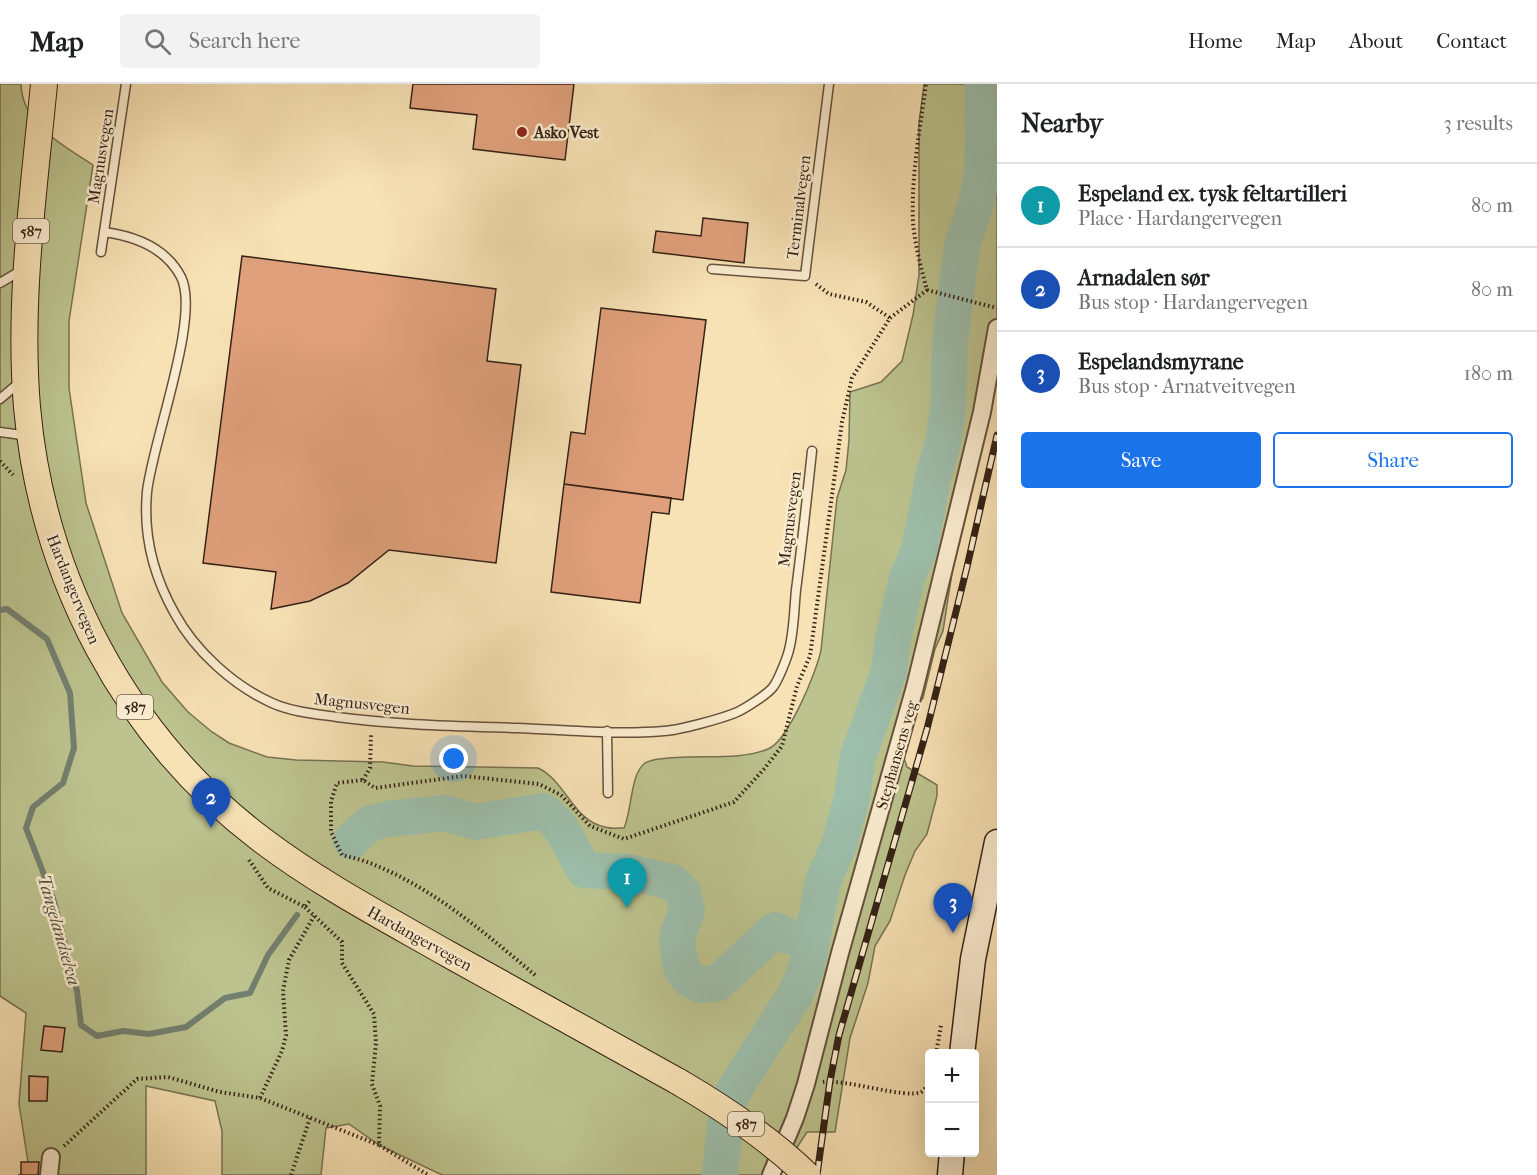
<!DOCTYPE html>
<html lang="en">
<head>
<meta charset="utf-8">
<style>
	:root { --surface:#fff; --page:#f2f2f2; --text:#202124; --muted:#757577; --line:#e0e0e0; --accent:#1a73e8 }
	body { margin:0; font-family:"IM FELL French Canon",serif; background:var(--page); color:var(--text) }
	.controls { position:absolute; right:18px; bottom:18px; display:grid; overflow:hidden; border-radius:6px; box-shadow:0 6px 24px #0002 }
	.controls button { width:54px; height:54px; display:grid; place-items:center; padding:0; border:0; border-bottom:2px solid var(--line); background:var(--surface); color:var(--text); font:30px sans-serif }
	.you { position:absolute; left:454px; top:675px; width:21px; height:21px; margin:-15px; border:4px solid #fff; border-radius:50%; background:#1a73e8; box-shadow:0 0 0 9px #1a73e833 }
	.badge { display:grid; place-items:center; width:39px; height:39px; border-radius:50%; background:var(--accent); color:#fff; font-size:20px; font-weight:700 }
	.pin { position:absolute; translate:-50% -50px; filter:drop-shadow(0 2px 3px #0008) }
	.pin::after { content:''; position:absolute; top:32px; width:21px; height:18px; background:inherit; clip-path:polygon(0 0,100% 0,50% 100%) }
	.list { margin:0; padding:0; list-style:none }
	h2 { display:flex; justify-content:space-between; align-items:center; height:78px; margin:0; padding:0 24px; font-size:26px }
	h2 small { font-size:20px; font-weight:400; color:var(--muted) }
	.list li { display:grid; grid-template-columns:39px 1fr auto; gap:18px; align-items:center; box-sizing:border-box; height:84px; padding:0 24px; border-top:2px solid var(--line) }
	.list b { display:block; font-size:22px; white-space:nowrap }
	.list p { margin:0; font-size:20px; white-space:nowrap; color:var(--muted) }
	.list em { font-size:20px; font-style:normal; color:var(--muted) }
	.actions { display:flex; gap:12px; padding:18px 24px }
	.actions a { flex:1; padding:14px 0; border:2px solid var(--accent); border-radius:6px; text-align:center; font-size:21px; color:var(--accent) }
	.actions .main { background:var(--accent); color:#fff }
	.icon { flex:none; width:33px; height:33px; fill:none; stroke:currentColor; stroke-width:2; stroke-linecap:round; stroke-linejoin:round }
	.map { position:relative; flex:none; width:997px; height:1091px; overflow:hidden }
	header { display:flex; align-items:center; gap:36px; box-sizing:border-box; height:84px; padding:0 30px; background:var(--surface); border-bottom:2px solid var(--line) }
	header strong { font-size:28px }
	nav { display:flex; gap:33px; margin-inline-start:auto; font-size:21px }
	.search { width:420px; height:54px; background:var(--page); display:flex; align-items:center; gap:15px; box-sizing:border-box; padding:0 21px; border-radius:6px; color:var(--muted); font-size:22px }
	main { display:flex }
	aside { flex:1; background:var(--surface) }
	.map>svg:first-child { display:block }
</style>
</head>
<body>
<header>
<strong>Map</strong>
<div class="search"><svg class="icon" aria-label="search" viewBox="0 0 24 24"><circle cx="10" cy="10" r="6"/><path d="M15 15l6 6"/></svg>Search here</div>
<nav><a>Home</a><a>Map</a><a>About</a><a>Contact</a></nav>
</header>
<main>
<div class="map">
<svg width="997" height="1091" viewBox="0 0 997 1091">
	<rect width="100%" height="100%" fill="#f7e2b5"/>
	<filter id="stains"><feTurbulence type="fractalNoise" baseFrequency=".00333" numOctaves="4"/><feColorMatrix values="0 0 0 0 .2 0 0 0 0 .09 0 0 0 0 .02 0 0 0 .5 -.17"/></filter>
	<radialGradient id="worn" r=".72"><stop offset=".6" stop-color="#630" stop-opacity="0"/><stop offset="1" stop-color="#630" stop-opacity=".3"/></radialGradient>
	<!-- green -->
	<path fill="#bcc38e" stroke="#787252" stroke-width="1.5" d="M 0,0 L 21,0 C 22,41 63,61 93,81 L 69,237 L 69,304 L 86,419 L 122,529 L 162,598 L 188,628 L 212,648 L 229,659 L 267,673 L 296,676 L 383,678 L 413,682 L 538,684 C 566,697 573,737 605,743 C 610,745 618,744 624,744 C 632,727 630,690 645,679 C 656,673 674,674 686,673 C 712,672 744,675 768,665 C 788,657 817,587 821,566 L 837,414 L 846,386 L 849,356 L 850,308 L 881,298 L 902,277 L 913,231 L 919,191 L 919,39 L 924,0 L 997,0 L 997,290 L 991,329 L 978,356 L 961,431 L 943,547 L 935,565 L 923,614 L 905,638 L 902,656 L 904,674 L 907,683 L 937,701 L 937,712 L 927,750 L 915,767 L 905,791 L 890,837 L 875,862 L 868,899 L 850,954 L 835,1048 L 807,1048 L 779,1091 L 442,1091 L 379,1061 L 349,1040 L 326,1044 L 321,1091 L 222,1091 L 222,1047 L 215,1017 L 146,1002 L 146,1091 L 30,1091 L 19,1020 L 26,929 L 0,912 Z"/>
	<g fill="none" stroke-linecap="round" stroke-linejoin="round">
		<!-- stream -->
		<path stroke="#737f6f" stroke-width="6" d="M 0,526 L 7,525 L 47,555 L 70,609 L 74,664 L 63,699 L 33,723 L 26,744 L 53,814 L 77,907 L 81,941 L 97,952 L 123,947 L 149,950 L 186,943 L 225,914 L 250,909 L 268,871 L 297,831"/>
		<!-- river -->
		<path stroke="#9dbeab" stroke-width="36" d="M 351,757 L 369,740 L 387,735 L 445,729 L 475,738 L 543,727 C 565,742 570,763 584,786 L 629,788 L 672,798 L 683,808 L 687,827 L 677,852 L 679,873 L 683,888 L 689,895 L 700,901 L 718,899 L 775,846 L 790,853 L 812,856
			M 720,1091 L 727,1021 L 736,1003 L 796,909 L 807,882 L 823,797 L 839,761 L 852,713 L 858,672 L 889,587 L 893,555 L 907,494 L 919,466 L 934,389 L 943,359 L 948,326 L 950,258 L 962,162 L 977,116 L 982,88 L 983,0"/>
	</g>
	<!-- building -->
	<path fill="#dfa07b" stroke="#342115" stroke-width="1.5" d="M 413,0 L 574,0 L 565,76 L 473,65 L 477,31 L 410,24 Z
		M 703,134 L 748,139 L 744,179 L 653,168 L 656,147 L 701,152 Z
		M 242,172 L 496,205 L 487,277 L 521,281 L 496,479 L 389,466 L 348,499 L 310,517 L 271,525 L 276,488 L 203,479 Z
		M 601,224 L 706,236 L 683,416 L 564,400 L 571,348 L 585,350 Z
		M 564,400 L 671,414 L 669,430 L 652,428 L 640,519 L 551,508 Z
		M 44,942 L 65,944 L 62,968 L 41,966 Z
		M 29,992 L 48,993 L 47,1017 L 29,1017 Z
		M 21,1078 L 39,1078 L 38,1091 L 18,1091 L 21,1091 Z"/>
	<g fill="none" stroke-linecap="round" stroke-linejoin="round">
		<defs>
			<path id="service" d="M 104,148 C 134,152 166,164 181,193 C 201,232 152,359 147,408 C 143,451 154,493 175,530 C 195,567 234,602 272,619 C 292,628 316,630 337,633 C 397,641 457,642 517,644 C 566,646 616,651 664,647 C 680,646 720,635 735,629 C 743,626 768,610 773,603 C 778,597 787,574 789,566 C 794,547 794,526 796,506 C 802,460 807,414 812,367
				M 101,168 L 126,0
				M 712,185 L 805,192 L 829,0
				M 0,199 L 22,186
				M 0,315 L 20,298
				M 0,348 L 29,352
				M 607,647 L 608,709"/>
			<path id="minor" d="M 49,1091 L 51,1073
				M 771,1091 L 795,1034 L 806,1000 L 840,869 L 915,603 L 982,328 L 997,244"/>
			<path id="secondary" d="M 962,970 L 973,875 L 997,758
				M 950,1091 L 952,1068"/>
			<path id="primary" d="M 44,0 C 34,106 18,216 27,323 C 42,493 125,653 262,756 C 320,800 385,834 448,870 C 525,913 602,955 679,998"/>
		</defs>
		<!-- service casing -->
		<use href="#service" stroke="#65513d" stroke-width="11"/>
		<!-- minor casing -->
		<use href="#minor" stroke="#65513d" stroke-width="20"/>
		<!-- secondary casing -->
		<use href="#secondary" stroke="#342115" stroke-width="27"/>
		<!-- primary casing -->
		<use href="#primary" stroke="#342115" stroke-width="28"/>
		<!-- path -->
		<path stroke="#342115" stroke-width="4" stroke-dasharray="1.5 3" stroke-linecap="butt" d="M 816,200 L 829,210 L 866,218 L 890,234
			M 927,206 L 997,224
			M 0,377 L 13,391
			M 363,696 L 370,684 L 371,651
			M 249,776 L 268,804 L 305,823 L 311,815
			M 305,823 L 342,858 L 342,879 L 374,930 L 376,959 L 372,1000 L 380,1022 L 379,1061 L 428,1091
			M 535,891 C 486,850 437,807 377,782 C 366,777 354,774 342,771 L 331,748 L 331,717 L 337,699 L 363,696 L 375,704 L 463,692 L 539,700 L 561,711 L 590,742 L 624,755 L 734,718 L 764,685 L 782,662 L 797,602 L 810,572 L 842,338 L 852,294 L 890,234 L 927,206 C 921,184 915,161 913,138 C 911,92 920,45 926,0
			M 936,970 L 941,941
			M 823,998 C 847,995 905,1015 921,1008 C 925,1006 927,1001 930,997
			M 260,1014 L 282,967 L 286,951 L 283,907 L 289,876 L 314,832
			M 64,1062 L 137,995 L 168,993 L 220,1008 L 260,1014 L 379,1061
			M 291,1091 L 310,1034"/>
		<!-- service -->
		<use href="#service" stroke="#faeccf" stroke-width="8"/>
		<!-- minor -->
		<use href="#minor" stroke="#faeccf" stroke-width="16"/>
		<!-- secondary -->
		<use href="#secondary" stroke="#faeccf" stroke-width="24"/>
		<!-- primary -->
		<use href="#primary" stroke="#f7e2b5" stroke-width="26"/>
		<defs>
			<path id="rail" d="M 817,1091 L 830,997 L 839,951 L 927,645 L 967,483 L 997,351"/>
		</defs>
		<!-- rail casing -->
		<use href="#rail" stroke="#342115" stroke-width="7"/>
		<!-- rail -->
		<use href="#rail" stroke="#faeccf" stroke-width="4.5" stroke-dasharray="14" stroke-linecap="butt"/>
		<defs>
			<path id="primary-bridge" d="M 679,998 C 725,1025 769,1054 807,1091"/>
		</defs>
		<!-- primary-bridge casing -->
		<use href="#primary-bridge" stroke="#342115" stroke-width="28" stroke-linecap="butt"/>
		<!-- primary-bridge -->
		<use href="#primary-bridge" stroke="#f7e2b5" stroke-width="26"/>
	</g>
	<!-- markers -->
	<circle fill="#8f2418" stroke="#faeccf" stroke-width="2" cx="522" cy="48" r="6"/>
	<g text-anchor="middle" stroke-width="5" stroke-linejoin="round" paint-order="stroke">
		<!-- shield labels -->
		<g fill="#faeccf" stroke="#6f5e4d" stroke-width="1.5">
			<rect x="13" y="135" width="36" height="24" rx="4.5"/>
			<rect x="117" y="611" width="36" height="24" rx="4.5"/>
			<rect x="728" y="1028" width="36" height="24" rx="4.5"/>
		</g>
		<g font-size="15" font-weight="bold" fill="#342115">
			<text x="31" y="152">587</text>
			<text x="135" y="628">587</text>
			<text x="746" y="1045">587</text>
		</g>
		<!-- poi labels -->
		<g font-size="16" font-weight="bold" fill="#342115" stroke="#faeccf" text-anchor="start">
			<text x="534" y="54">Asko Vest</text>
		</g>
		<!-- street labels -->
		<g font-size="16" fill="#342115" stroke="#faeccf">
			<text transform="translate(100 72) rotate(-81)" y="6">Magnusvegen</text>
			<text transform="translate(798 123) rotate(-83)" y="6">Terminalvegen</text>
			<text transform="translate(789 435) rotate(-83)" y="6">Magnusvegen</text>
			<text transform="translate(74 505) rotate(68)" y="6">Hardangervegen</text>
			<text transform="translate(362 619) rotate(6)" y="6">Magnusvegen</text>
			<text transform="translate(896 671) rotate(-74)" y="6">Stephansens veg</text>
			<text transform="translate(420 854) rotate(29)" y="6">Hardangervegen</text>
		</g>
		<!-- water labels -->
		<g font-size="18" font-style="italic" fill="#545042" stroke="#faeccf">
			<text transform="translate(59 846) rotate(74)" y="6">Tangelandselva</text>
		</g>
	</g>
	<rect width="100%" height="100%" filter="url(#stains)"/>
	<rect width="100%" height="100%" fill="url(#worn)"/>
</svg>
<div class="controls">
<button>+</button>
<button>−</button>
</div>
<div class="you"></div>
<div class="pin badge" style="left:627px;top:824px;background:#0f9aa8">1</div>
<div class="pin badge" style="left:211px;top:744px;background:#1a4fb4">2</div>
<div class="pin badge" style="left:953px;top:849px;background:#1a4fb4">3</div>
</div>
<aside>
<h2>Nearby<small>3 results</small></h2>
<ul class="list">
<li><span class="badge" style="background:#0f9aa8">1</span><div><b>Espeland ex. tysk feltartilleri</b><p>Place · Hardangervegen</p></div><em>80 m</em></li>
<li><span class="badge" style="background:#1a4fb4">2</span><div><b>Arnadalen sør</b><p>Bus stop · Hardangervegen</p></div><em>80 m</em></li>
<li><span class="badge" style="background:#1a4fb4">3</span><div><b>Espelandsmyrane</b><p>Bus stop · Arnatveitvegen</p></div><em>180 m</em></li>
</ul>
<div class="actions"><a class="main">Save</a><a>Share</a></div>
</aside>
</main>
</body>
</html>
